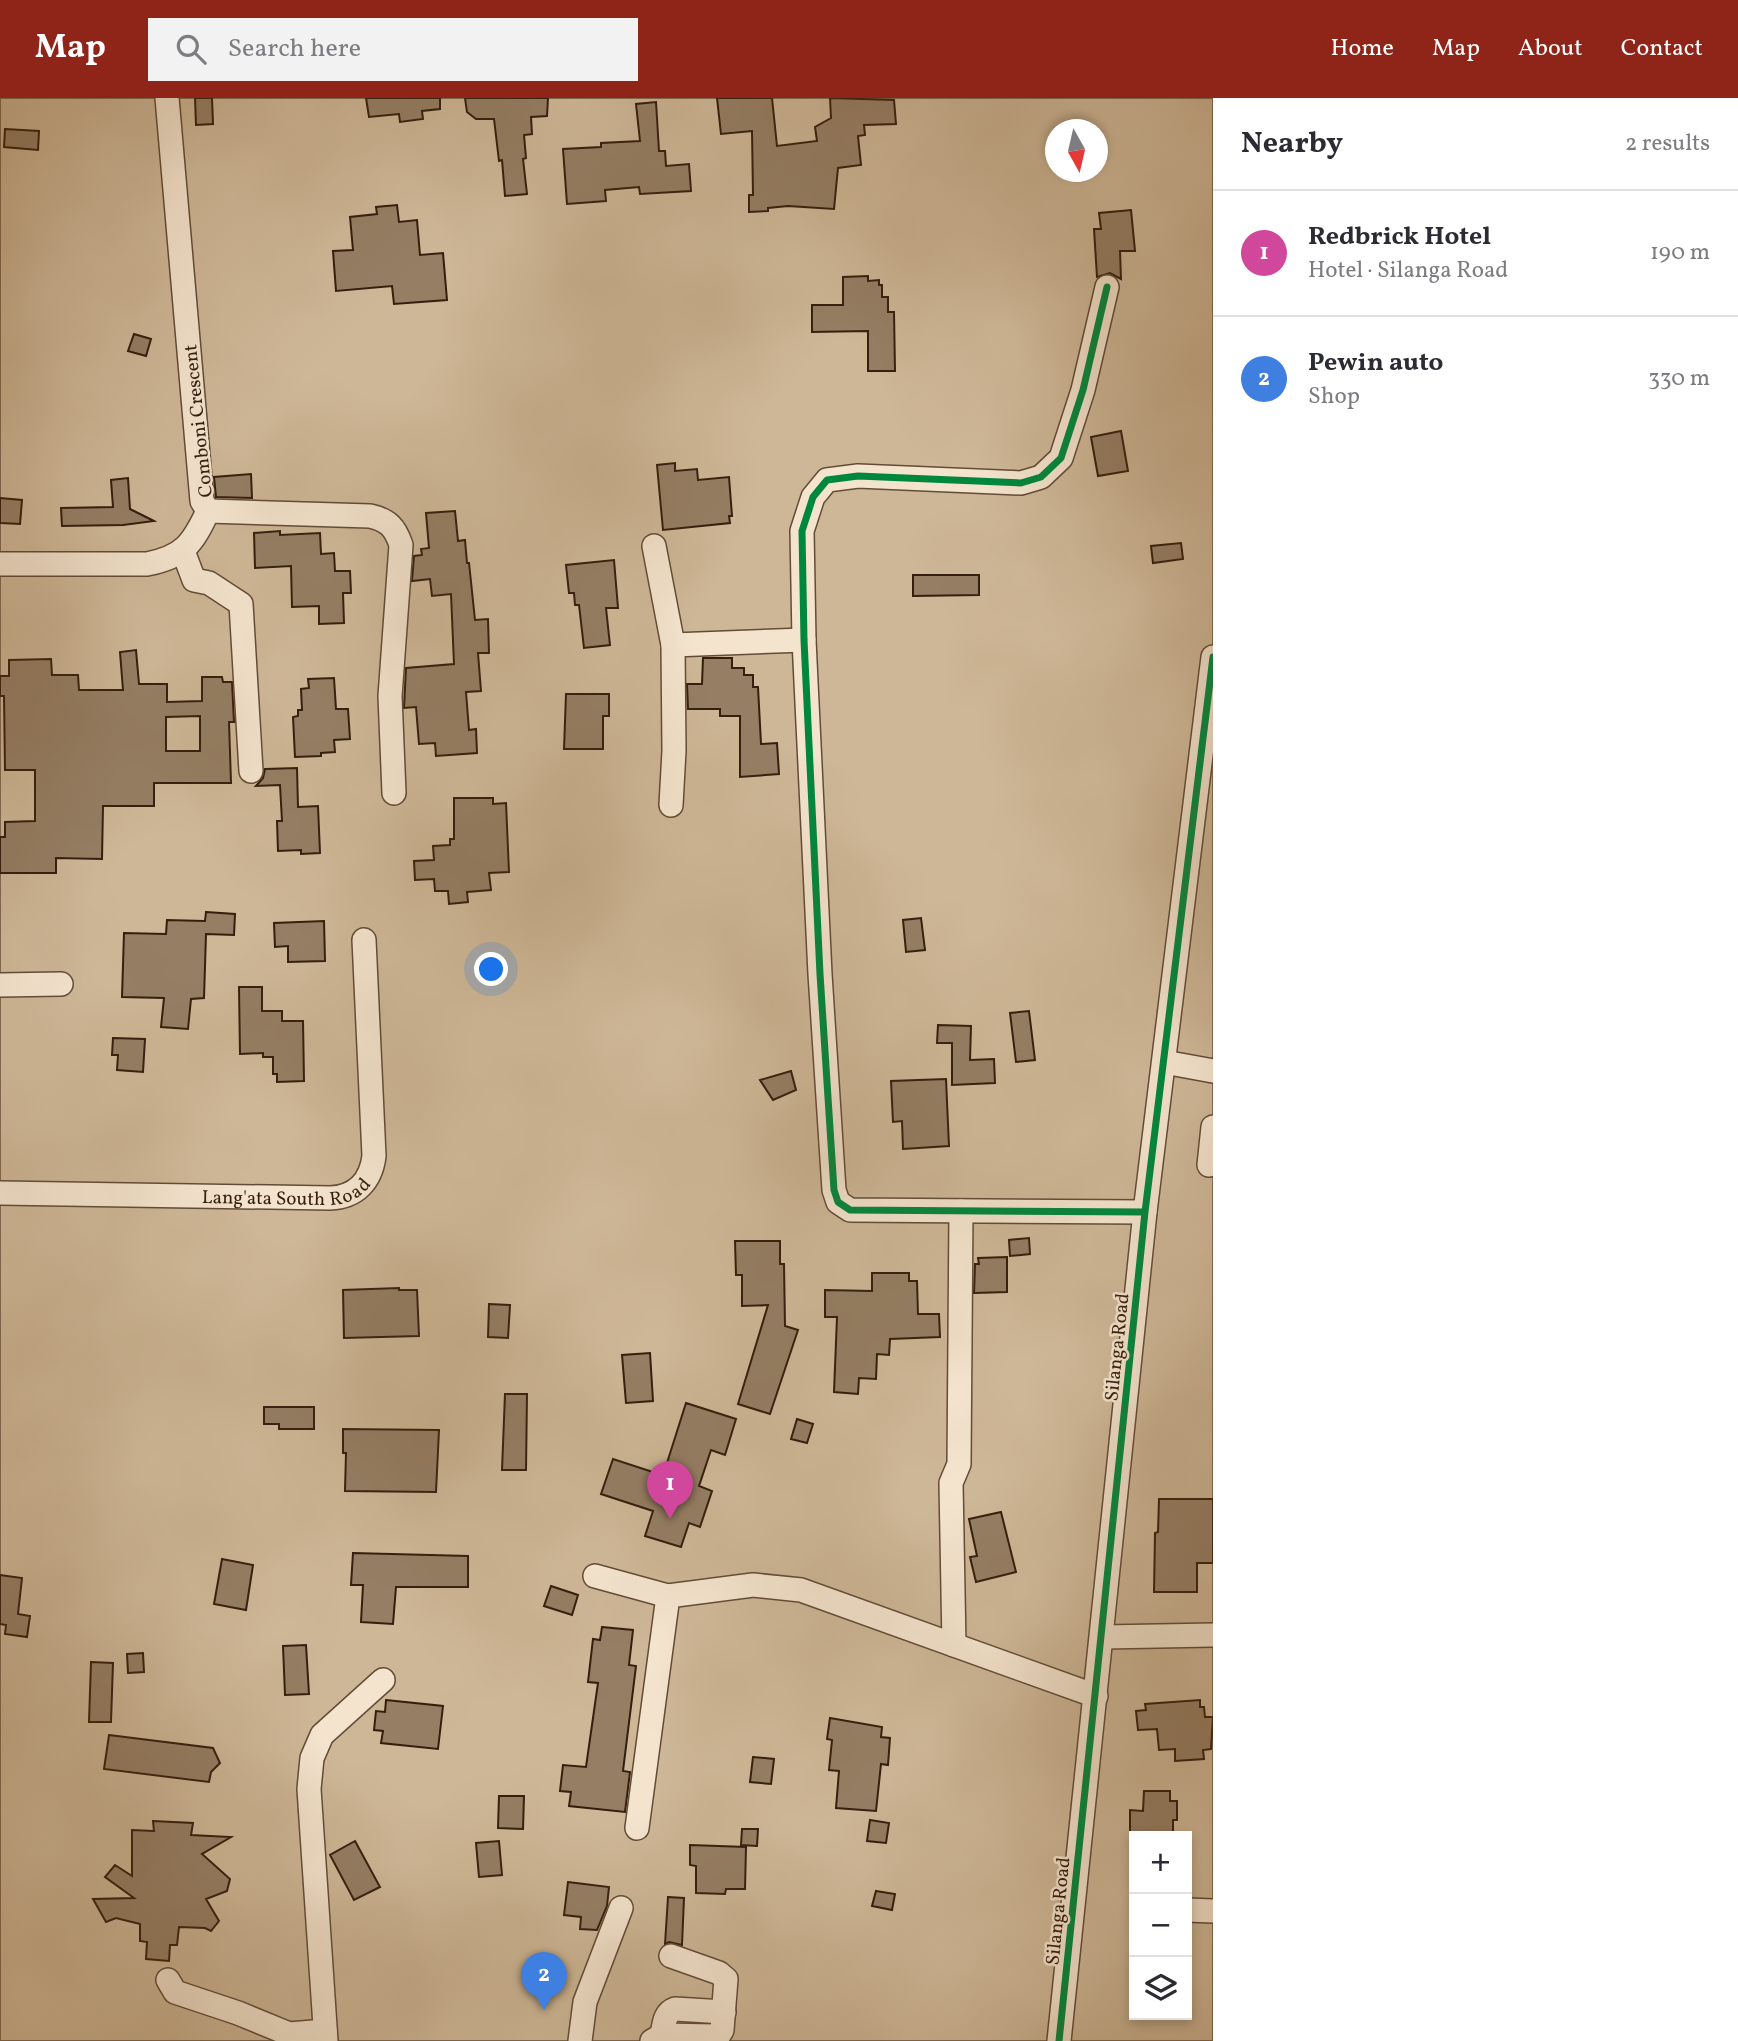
<!DOCTYPE html>
<html lang="en">
<head>
<meta charset="utf-8">
<style>
	:root { --surface:#fff; --page:#f2f2f3; --text:#2b2b33; --muted:#7c7c81; --line:#e1e1e2; --accent:#8f2418 }
	body { margin:0; font-family:Vollkorn,serif; background:var(--page); color:var(--text) }
	.controls { position:absolute; right:21px; bottom:21px; display:grid; overflow:hidden; border-radius:0px; box-shadow:0 4px 10px #0003 }
	.controls button { width:63px; height:63px; display:grid; place-items:center; padding:0; border:0; border-bottom:2px solid var(--line); background:var(--surface); color:var(--text); font:35px sans-serif }
	.compass { position:absolute; left:1045px; top:21px; width:63px; height:63px; border-radius:50%; background:var(--surface); box-shadow:0 4px 10px #0003; rotate:172deg }
	.you { position:absolute; left:492px; top:872px; width:24px; height:24px; margin:-18px; border:5px solid #fff; border-radius:50%; background:#1a73e8; box-shadow:0 0 0 10px #1a73e833 }
	.badge { display:grid; place-items:center; width:46px; height:46px; border-radius:50%; background:var(--accent); color:#fff; font-size:23px; font-weight:700 }
	.pin { position:absolute; translate:-50% -58px; filter:drop-shadow(0 2px 4px #0008) }
	.pin::after { content:''; position:absolute; top:37px; width:24px; height:21px; background:inherit; clip-path:polygon(0 0,100% 0,50% 100%) }
	.list { margin:0; padding:0; list-style:none }
	h2 { display:flex; justify-content:space-between; align-items:center; height:91px; margin:0; padding:0 28px; font-size:30px }
	h2 small { font-size:23px; font-weight:400; color:var(--muted) }
	.list li { display:grid; grid-template-columns:46px 1fr auto; gap:21px; align-items:center; box-sizing:border-box; height:126px; padding:0 28px; border-top:2px solid var(--line) }
	.list b { display:block; font-size:26px; white-space:nowrap }
	.list p { margin:0; font-size:23px; white-space:nowrap; color:var(--muted) }
	.list em { font-size:23px; font-style:normal; color:var(--muted) }
	.icon { flex:none; width:38px; height:38px; fill:none; stroke:currentColor; stroke-width:2; stroke-linecap:round; stroke-linejoin:round }
	.map { position:relative; flex:none; width:1213px; height:1943px; overflow:hidden }
	header { display:flex; align-items:center; gap:42px; box-sizing:border-box; height:98px; padding:0 35px; background:var(--accent); color:#fff }
	header strong { font-size:33px }
	nav { display:flex; gap:38px; margin-inline-start:auto; font-size:24px }
	.search { width:490px; height:63px; background:var(--page); display:flex; align-items:center; gap:18px; box-sizing:border-box; padding:0 24px; border-radius:0px; color:var(--muted); font-size:26px }
	main { display:flex }
	aside { flex:1; background:var(--surface) }
	.map>svg:first-child { display:block }
</style>
</head>
<body>
<header>
<strong>Map</strong>
<div class="search"><svg class="icon" aria-label="search" viewBox="0 0 24 24"><circle cx="10" cy="10" r="6"/><path d="M15 15l6 6"/></svg>Search here</div>
<nav><a>Home</a><a>Map</a><a>About</a><a>Contact</a></nav>
</header>
<main>
<div class="map">
<svg width="1213" height="1943" viewBox="0 0 1213 1943">
	<rect width="100%" height="100%" fill="#eed6b3"/>
	<filter id="stains"><feTurbulence type="fractalNoise" baseFrequency=".00286" numOctaves="4"/><feColorMatrix values="0 0 0 0 .2 0 0 0 0 .09 0 0 0 0 .02 0 0 0 .5 -.17"/></filter>
	<radialGradient id="worn" r=".72"><stop offset=".6" stop-color="#630" stop-opacity="0"/><stop offset="1" stop-color="#630" stop-opacity=".3"/></radialGradient>
	<!-- green -->
	<path fill="#ceb797" stroke="#816a52" stroke-width="2" fill-rule="evenodd" d="M 0,0 L 1213,0 L 1213,1943 L 0,1943 ZM 1056,32 L 1098,32 L 1098,74 L 1056,74 ZM 1134,1738 L 1187,1738 L 1187,1917 L 1134,1917 Z"/>
	<!-- building -->
	<path fill="#957e64" stroke="#341e0e" stroke-width="2" fill-rule="evenodd" d="M 195,0 L 212,0 L 213,26 L 196,27 Z
		M 366,0 L 440,0 L 440,11 L 422,13 L 423,21 L 400,24 L 399,16 L 369,19 Z
		M 465,0 L 548,0 L 547,18 L 531,19 L 532,36 L 524,37 L 526,60 L 523,61 L 527,96 L 505,98 L 502,62 L 499,63 L 494,21 L 476,21 L 467,14 Z
		M 717,0 L 772,0 L 777,48 L 817,43 L 815,29 L 831,20 L 830,0 L 894,2 L 896,26 L 864,27 L 865,37 L 858,38 L 861,67 L 838,70 L 834,111 L 788,108 L 768,110 L 768,113 L 749,114 L 749,97 L 753,97 L 752,33 L 721,36 Z
		M 656,4 L 659,53 L 665,53 L 666,68 L 689,66 L 691,93 L 640,96 L 639,89 L 605,92 L 606,103 L 567,106 L 563,51 L 601,49 L 601,45 L 640,43 L 636,6 Z
		M 5,31 L 39,33 L 38,52 L 4,49 Z
		M 397,107 L 399,124 L 417,122 L 420,157 L 443,155 L 447,202 L 394,206 L 392,188 L 336,193 L 333,153 L 353,152 L 350,119 L 377,116 L 376,109 Z
		M 1131,112 L 1135,153 L 1120,153 L 1121,181 L 1110,175 L 1097,179 L 1094,131 L 1101,131 L 1099,115 Z
		M 868,178 L 868,183 L 879,182 L 879,187 L 882,187 L 882,199 L 888,199 L 888,214 L 894,214 L 895,273 L 868,273 L 868,233 L 812,234 L 812,207 L 843,207 L 843,179 Z
		M 134,236 L 151,241 L 146,258 L 128,253 Z
		M 1121,333 L 1128,373 L 1098,378 L 1091,339 Z
		M 675,365 L 675,373 L 697,371 L 698,382 L 729,379 L 732,418 L 729,418 L 730,425 L 663,432 L 657,367 Z
		M 251,376 L 252,400 L 216,399 L 214,379 Z
		M 128,380 L 130,411 L 154,423 L 123,427 L 62,428 L 61,410 L 113,409 L 111,382 Z
		M 0,400 L 22,402 L 20,426 L 0,425 Z
		M 455,413 L 458,443 L 465,442 L 467,465 L 469,465 L 475,522 L 488,521 L 489,555 L 478,555 L 481,593 L 466,594 L 469,632 L 476,631 L 477,655 L 436,658 L 435,645 L 419,646 L 416,609 L 404,610 L 406,570 L 454,566 L 451,496 L 432,498 L 430,481 L 412,483 L 414,458 L 422,457 L 421,451 L 429,450 L 426,415 Z
		M 280,433 L 280,437 L 320,435 L 321,456 L 334,455 L 335,473 L 350,473 L 351,495 L 343,495 L 344,525 L 319,526 L 319,508 L 292,509 L 291,468 L 255,470 L 254,435 Z
		M 1181,445 L 1183,461 L 1153,465 L 1151,448 Z
		M 614,462 L 618,510 L 606,510 L 610,547 L 584,550 L 579,507 L 575,507 L 574,495 L 569,495 L 566,467 Z
		M 913,477 L 979,477 L 979,497 L 913,498 Z
		M 136,552 L 139,586 L 167,586 L 167,604 L 202,603 L 202,579 L 222,579 L 223,584 L 232,584 L 234,624 L 229,624 L 231,685 L 154,685 L 154,708 L 103,708 L 102,761 L 56,760 L 56,775 L 0,775 L 0,739 L 5,739 L 5,724 L 35,723 L 35,672 L 5,672 L 4,598 L 0,598 L 0,578 L 9,578 L 9,562 L 51,561 L 52,577 L 78,577 L 79,592 L 123,592 L 120,554 ZM 200,618 L 200,653 L 166,653 L 166,619 Z
		M 703,560 L 732,560 L 732,570 L 744,570 L 744,577 L 753,577 L 753,589 L 758,589 L 761,646 L 777,645 L 779,676 L 740,679 L 740,618 L 720,618 L 720,611 L 688,611 L 687,586 L 702,586 Z
		M 334,580 L 336,611 L 348,611 L 350,641 L 334,642 L 335,654 L 321,655 L 321,658 L 295,659 L 293,619 L 298,618 L 298,612 L 302,612 L 301,591 L 309,590 L 308,581 Z
		M 566,596 L 609,596 L 609,618 L 603,618 L 603,651 L 564,651 Z
		M 297,670 L 298,709 L 318,708 L 320,755 L 301,756 L 301,752 L 278,753 L 277,723 L 282,723 L 280,687 L 256,688 L 263,680 L 265,671 Z
		M 454,700 L 493,700 L 493,706 L 506,705 L 509,774 L 489,775 L 491,792 L 467,794 L 468,804 L 449,806 L 448,793 L 435,793 L 434,781 L 415,782 L 414,763 L 434,762 L 433,748 L 450,747 L 450,741 L 454,741 Z
		M 206,814 L 235,816 L 234,837 L 206,836 L 204,900 L 191,901 L 188,931 L 161,929 L 164,900 L 122,899 L 124,835 L 166,836 L 167,822 L 205,823 Z
		M 921,820 L 925,852 L 906,854 L 903,822 Z
		M 324,823 L 325,863 L 288,864 L 288,848 L 275,849 L 274,825 Z
		M 239,889 L 262,889 L 262,913 L 282,913 L 282,923 L 303,923 L 304,983 L 277,984 L 277,976 L 273,976 L 273,959 L 263,959 L 263,955 L 240,956 Z
		M 1029,913 L 1035,962 L 1016,964 L 1010,915 Z
		M 938,927 L 971,928 L 970,962 L 994,961 L 995,985 L 952,987 L 952,945 L 937,945 Z
		M 113,940 L 145,941 L 143,974 L 117,972 L 118,957 L 112,957 Z
		M 791,973 L 796,992 L 773,1002 L 760,982 Z
		M 946,981 L 949,1048 L 903,1051 L 902,1023 L 893,1024 L 891,983 Z
		M 1029,1140 L 1030,1156 L 1010,1158 L 1009,1142 Z
		M 735,1143 L 780,1143 L 780,1166 L 784,1166 L 785,1228 L 798,1232 L 770,1316 L 738,1306 L 768,1207 L 742,1208 L 742,1177 L 736,1177 Z
		M 1007,1159 L 1007,1194 L 974,1195 L 975,1166 L 979,1166 L 978,1160 Z
		M 872,1175 L 909,1175 L 909,1183 L 917,1183 L 918,1216 L 939,1216 L 940,1239 L 890,1241 L 889,1257 L 877,1256 L 876,1281 L 859,1280 L 858,1296 L 834,1294 L 837,1219 L 825,1219 L 825,1192 L 872,1193 Z
		M 399,1190 L 399,1192 L 417,1192 L 419,1238 L 344,1240 L 343,1192 Z
		M 489,1206 L 510,1207 L 508,1240 L 488,1239 Z
		M 650,1255 L 653,1303 L 626,1305 L 622,1257 Z
		M 505,1296 L 527,1296 L 526,1372 L 502,1372 Z
		M 686,1305 L 736,1321 L 725,1357 L 711,1352 L 699,1388 L 712,1393 L 700,1429 L 689,1425 L 681,1449 L 645,1438 L 653,1413 L 601,1396 L 613,1361 L 659,1376 L 660,1387 Z
		M 264,1309 L 314,1309 L 314,1331 L 279,1331 L 279,1326 L 264,1326 Z
		M 797,1321 L 813,1326 L 807,1345 L 791,1341 Z
		M 343,1331 L 439,1332 L 436,1394 L 345,1393 L 346,1355 L 343,1355 Z
		M 1159,1401 L 1213,1401 L 1213,1465 L 1197,1465 L 1197,1494 L 1154,1494 L 1155,1435 L 1158,1434 Z
		M 1001,1414 L 1016,1474 L 976,1484 L 970,1459 L 977,1458 L 969,1421 Z
		M 353,1455 L 468,1458 L 468,1489 L 396,1489 L 393,1526 L 361,1524 L 363,1487 L 351,1487 Z
		M 222,1461 L 253,1467 L 246,1512 L 214,1506 Z
		M 0,1477 L 22,1480 L 18,1516 L 30,1518 L 27,1539 L 5,1536 L 6,1527 L 0,1526 Z
		M 551,1488 L 578,1497 L 572,1517 L 544,1508 Z
		M 602,1529 L 633,1532 L 629,1567 L 636,1568 L 623,1673 L 630,1674 L 625,1714 L 569,1708 L 571,1694 L 560,1693 L 563,1667 L 586,1669 L 598,1585 L 588,1584 L 593,1541 L 600,1542 Z
		M 306,1547 L 309,1596 L 285,1597 L 283,1548 Z
		M 143,1555 L 144,1574 L 128,1575 L 127,1556 Z
		M 91,1564 L 113,1565 L 111,1624 L 89,1624 Z
		M 386,1602 L 443,1608 L 438,1651 L 381,1645 L 383,1633 L 374,1632 L 376,1613 L 385,1614 Z
		M 1200,1602 L 1200,1609 L 1204,1609 L 1205,1619 L 1213,1619 L 1211,1651 L 1203,1652 L 1204,1661 L 1175,1663 L 1175,1651 L 1159,1652 L 1157,1631 L 1138,1632 L 1136,1613 L 1146,1612 L 1145,1606 Z
		M 830,1620 L 882,1629 L 881,1639 L 890,1640 L 888,1667 L 881,1666 L 876,1713 L 836,1710 L 839,1673 L 829,1672 L 832,1642 L 827,1641 Z
		M 109,1637 L 213,1650 L 220,1665 L 211,1674 L 209,1684 L 104,1671 Z
		M 753,1659 L 774,1661 L 771,1686 L 750,1684 Z
		M 1144,1693 L 1170,1693 L 1170,1703 L 1177,1703 L 1177,1722 L 1173,1722 L 1173,1738 L 1130,1738 L 1130,1712 L 1143,1713 Z
		M 499,1698 L 524,1698 L 523,1731 L 498,1730 Z
		M 870,1722 L 889,1725 L 886,1745 L 867,1743 Z
		M 153,1723 L 193,1725 L 191,1737 L 231,1739 L 202,1756 L 230,1781 L 227,1793 L 206,1801 L 219,1823 L 211,1833 L 205,1830 L 179,1829 L 177,1847 L 170,1847 L 169,1863 L 146,1861 L 147,1844 L 140,1843 L 140,1826 L 116,1820 L 106,1824 L 93,1801 L 134,1800 L 105,1779 L 115,1767 L 132,1778 L 132,1732 L 154,1733 Z
		M 742,1731 L 758,1731 L 757,1748 L 741,1747 Z
		M 355,1743 L 380,1789 L 354,1802 L 330,1757 Z
		M 499,1743 L 502,1777 L 479,1779 L 476,1745 Z
		M 690,1747 L 746,1749 L 745,1791 L 726,1791 L 725,1796 L 696,1795 L 696,1768 L 690,1767 Z
		M 568,1784 L 609,1789 L 607,1808 L 597,1832 L 580,1831 L 581,1819 L 564,1817 Z
		M 876,1793 L 895,1796 L 892,1812 L 872,1808 Z
		M 668,1799 L 684,1800 L 682,1847 L 669,1844 L 665,1846 Z"/>
	<g fill="none" stroke-linecap="round" stroke-linejoin="round">
		<defs>
			<g id="minor">
				<path d="M 1107,189 L 1083,292 L 1061,360 L 1041,379 L 1021,385 L 858,378 L 827,382 L 813,399 L 802,433 L 804,542 L 820,876 L 834,1092 L 838,1104 L 850,1112 L 1145,1114"/>
				<path d="M 208,413 L 370,418 C 388,422 395,429 401,447 L 390,598 L 394,695"/>
				<path d="M 654,448 L 673,547 L 674,653 L 671,707"/>
				<path d="M 183,453 L 194,482 L 209,485 L 241,506 L 251,673"/>
				<path d="M 0,466 L 147,466 C 184,459 193,445 208,413 L 202,403 L 167,0"/>
				<path d="M 673,547 L 804,542"/>
				<path d="M 0,887 L 61,886"/>
				<path d="M 1164,964 L 1213,973"/>
				<path d="M 1209,1067 L 1213,1029"/>
				<path id="s1" d="M 0,1095 L 330,1100 C 356,1099 371,1083 374,1058 L 364,842"/>
				<path d="M 595,1478 L 668,1498 L 753,1487 L 801,1492 L 1096,1598"/>
				<path d="M 1103,1539 L 1213,1537"/>
				<path d="M 954,1547 L 951,1385 L 959,1366 L 961,1113"/>
				<path d="M 637,1730 L 668,1498"/>
				<path d="M 1187,1812 L 1213,1813"/>
				<path d="M 168,1882 L 175,1894 L 238,1915 L 289,1936 L 325,1933"/>
				<path d="M 662,1937 C 664,1927 664,1915 675,1911 L 724,1914"/>
				<path d="M 326,1943 L 309,1691 L 312,1660 L 322,1637 L 383,1582"/>
				<path d="M 580,1943 L 585,1904 L 621,1810"/>
				<path d="M 652,1943 L 662,1937 L 715,1938 L 719,1937 L 722,1932 L 726,1881 L 719,1875 L 671,1858"/>
				<path d="M 1059,1943 L 1145,1114 L 1213,559"/>
			</g>
		</defs>
		<!-- minor casing -->
		<use href="#minor" stroke="#624c37" stroke-width="26"/>
		<!-- minor -->
		<use href="#minor" stroke="#f4e4ce" stroke-width="23"/>
		<defs>
			<path id="cycleway" d="M 1107,189 L 1083,292 L 1061,360 L 1041,379 L 1021,385 L 858,378 L 827,382 L 813,399 L 802,433 L 804,542 L 820,876 L 834,1092 L 838,1104 L 850,1112 L 1145,1114
				M 1059,1943 L 1145,1114 L 1213,559"/>
		</defs>
		<!-- cycleway casing -->
		<use href="#cycleway" stroke="#f4e4ce" stroke-width="11"/>
		<!-- cycleway -->
		<use href="#cycleway" stroke="#00873e" stroke-width="7"/>
	</g>
	<g text-anchor="middle" stroke-width="5" stroke-linejoin="round" paint-order="stroke">
		<!-- street labels -->
		<g font-size="19" fill="#341e0e" stroke="#f4e4ce">
			<text transform="translate(197 323) rotate(-96)" y="7">Comboni Crescent</text>
			<text dy="7" stroke="none"><textPath href="#s1" startOffset="287">Lang'ata South Road</textPath></text>
			<text transform="translate(1116 1249) rotate(-84)" y="7">Silanga Road</text>
			<text transform="translate(1057 1813) rotate(-84)" y="7">Silanga Road</text>
		</g>
	</g>
	<rect width="100%" height="100%" filter="url(#stains)"/>
	<rect width="100%" height="100%" fill="url(#worn)"/>
</svg>
<div class="controls">
<button>+</button>
<button>−</button>
<button><svg class="icon" aria-label="layers" viewBox="0 0 24 24"><path d="M12 4l9 5-9 5-9-5zM3 14l9 5 9-5"/></svg></button>
</div>
<svg class="compass" viewBox="-18 -18 36 36"><path d="M0-13l5 13h-10z" fill="#e53935"/><path d="M0 13l5-13h-10z" fill="#7c7c81"/></svg>
<div class="you"></div>
<div class="pin badge" style="left:670px;top:1421px;background:#d1479c">1</div>
<div class="pin badge" style="left:544px;top:1912px;background:#3f7fe0">2</div>
</div>
<aside>
<h2>Nearby<small>2 results</small></h2>
<ul class="list">
<li><span class="badge" style="background:#d1479c">1</span><div><b>Redbrick Hotel</b><p>Hotel · Silanga Road</p></div><em>190 m</em></li>
<li><span class="badge" style="background:#3f7fe0">2</span><div><b>Pewin auto</b><p>Shop</p></div><em>330 m</em></li>
</ul>
</aside>
</main>
</body>
</html>
